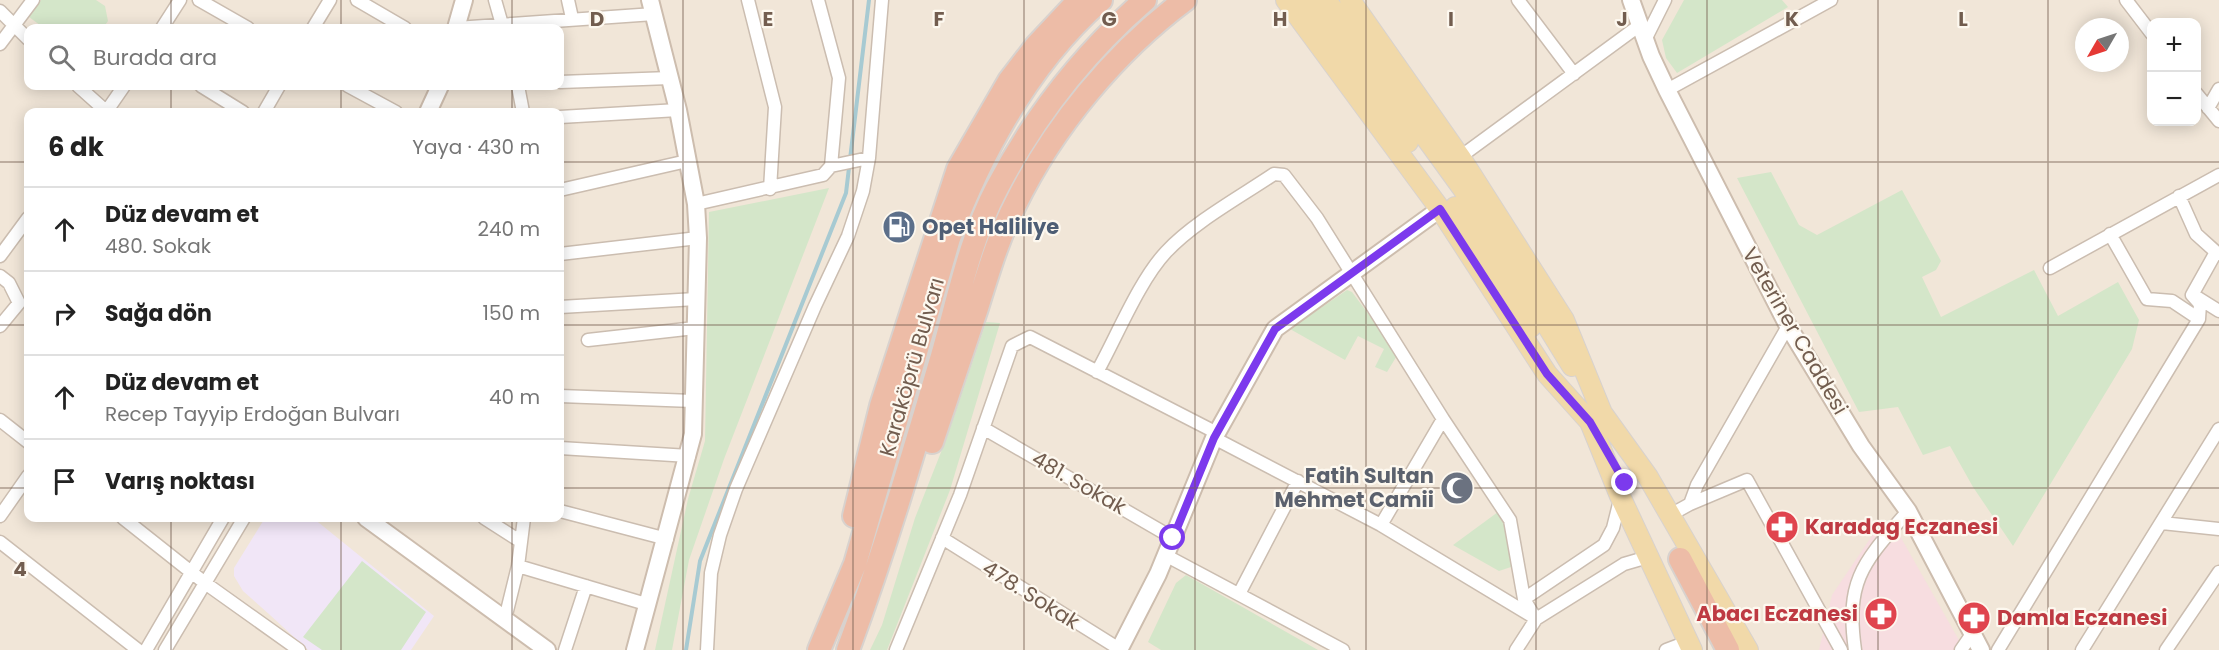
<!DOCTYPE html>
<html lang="tr">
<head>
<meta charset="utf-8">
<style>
	:root { --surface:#fff; --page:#f6f6f6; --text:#222; --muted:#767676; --line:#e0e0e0 }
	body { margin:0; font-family:Poppins,sans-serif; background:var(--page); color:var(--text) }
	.controls { position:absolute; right:18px; top:18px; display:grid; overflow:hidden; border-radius:12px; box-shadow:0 3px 15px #0003 }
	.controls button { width:54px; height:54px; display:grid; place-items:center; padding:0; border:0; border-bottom:2px solid var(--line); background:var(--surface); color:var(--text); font:30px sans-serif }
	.compass { position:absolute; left:2075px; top:18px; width:54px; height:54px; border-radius:50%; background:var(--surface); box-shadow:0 3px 15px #0003; rotate:231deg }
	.stop { position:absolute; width:18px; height:18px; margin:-14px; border:4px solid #7c3aed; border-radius:50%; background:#fff }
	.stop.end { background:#7c3aed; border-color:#fff; box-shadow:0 2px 6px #0008 }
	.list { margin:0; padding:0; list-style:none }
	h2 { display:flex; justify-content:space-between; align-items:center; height:78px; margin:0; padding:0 24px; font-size:26px }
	h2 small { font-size:20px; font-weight:400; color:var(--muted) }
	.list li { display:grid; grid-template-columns:39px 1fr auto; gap:18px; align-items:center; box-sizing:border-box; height:84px; padding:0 24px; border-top:2px solid var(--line) }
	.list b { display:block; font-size:22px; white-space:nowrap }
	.list p { margin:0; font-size:20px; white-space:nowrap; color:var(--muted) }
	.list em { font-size:20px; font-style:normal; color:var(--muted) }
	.icon { flex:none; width:33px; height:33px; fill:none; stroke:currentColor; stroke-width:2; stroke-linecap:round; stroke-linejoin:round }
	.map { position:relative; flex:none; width:2219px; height:650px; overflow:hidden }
	.search { position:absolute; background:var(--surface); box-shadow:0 3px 15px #0003; left:24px; top:24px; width:540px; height:66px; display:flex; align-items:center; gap:15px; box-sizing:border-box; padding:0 21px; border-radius:12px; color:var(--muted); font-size:22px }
	.panel { position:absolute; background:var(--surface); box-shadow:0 3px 15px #0003; left:24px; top:108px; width:540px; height:414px; border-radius:12px }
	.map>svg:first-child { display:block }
</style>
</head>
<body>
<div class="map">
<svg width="2219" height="650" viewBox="0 0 2219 650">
	<rect width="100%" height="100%" fill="#faf4e9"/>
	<!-- residential -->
	<path fill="#f1e6d8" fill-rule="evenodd" d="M 0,0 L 2219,0 L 2219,650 L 0,650 ZM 2152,22 L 2196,22 L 2196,122 L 2152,122 ZM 2084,27 L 2120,27 L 2120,63 L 2084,63 ZM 28,28 L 560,28 L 560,86 L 28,86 ZM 28,112 L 560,112 L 560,518 L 28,518 Z"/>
	<!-- education -->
	<path fill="#f1e6f7" d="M 265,518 L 313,518 L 434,616 L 411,650 L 308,650 L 270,615 L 243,591 L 234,576 L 234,568 Z"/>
	<!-- medical -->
	<path fill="#f7dde0" d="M 1882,521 L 1900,536 L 1960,642 L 1954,650 L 1819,650 L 1832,595 Z"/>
	<!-- green -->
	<path fill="#d4e6c9" d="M 41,0 L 96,0 L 105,6 L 108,21 L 103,28 L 44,28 L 29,17 Z
		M 1684,0 L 1782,0 L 1788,7 L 1677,73 L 1666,58 L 1662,40 Z
		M 1771,172 L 1799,225 L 1817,235 L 1902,190 L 1941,261 L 1936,270 L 1922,277 L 1941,317 L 2034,270 L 2058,316 L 2118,282 L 2139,320 L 2132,349 L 2013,546 L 1973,487 L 1950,446 L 1923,455 L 1898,407 L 1859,412 L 1737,178 Z
		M 829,188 L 724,459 L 689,560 L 672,650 L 655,650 L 688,499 L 705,441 L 709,212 Z
		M 1347,290 L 1352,292 L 1398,354 L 1387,372 L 1375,367 L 1384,349 L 1358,336 L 1345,360 L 1290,329 Z
		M 986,322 L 1000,323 L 950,490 L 887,650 L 870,650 L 882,625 L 915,518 L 947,437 Z
		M 1498,512 L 1521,556 L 1514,566 L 1499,571 L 1453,545 Z
		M 362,561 L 426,612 L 401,650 L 322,650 L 303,637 Z
		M 1186,575 L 1318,650 L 1161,650 L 1148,642 L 1176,583 Z"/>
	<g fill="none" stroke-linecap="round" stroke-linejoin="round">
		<!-- stream -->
		<path stroke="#a7cad2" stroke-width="4" d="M 686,650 L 700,561 L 846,193 L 869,0"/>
		<defs>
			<path id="street" d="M 199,0 L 248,28
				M 357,0 L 405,28
				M 495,0 L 503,28
				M 568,0 L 572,18
				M 748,0 L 775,107 L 770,189
				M 1518,0 L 1574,74
				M 2126,0 L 2152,34
				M 0,11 L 28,39
				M 162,28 L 180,0
				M 313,28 L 330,0
				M 456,28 L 654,14
				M 1645,40 L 1665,0
				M 0,44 L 33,0
				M 560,82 L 670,78
				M 78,86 L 107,112
				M 201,86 L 243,112
				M 348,86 L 396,112
				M 518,86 L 523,112
				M 1667,90 L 1831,0
				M 2196,93 L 2219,121
				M 2208,108 L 2219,89
				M 106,112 L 124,86
				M 264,112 L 279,86
				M 560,117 L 678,110
				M 1460,157 L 1640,25
				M 831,166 L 869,158
				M 560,190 L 687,161
				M 2179,196 L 2196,234 L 2216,252
				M 696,204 L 823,175 L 831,166 L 839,78 L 818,0
				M 2110,234 L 2147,299 L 2172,301 L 2199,319
				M 560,254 L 698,238
				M 0,256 L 28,218
				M 2050,268 L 2219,175
				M 0,276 L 9,283 L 19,303 L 0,326
				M 2195,296 L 2219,311
				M 560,307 L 696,299
				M 588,340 L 695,328
				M 1097,372 C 1117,336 1139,281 1166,252 C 1194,222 1240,197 1274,174 L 1284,175 L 1317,218 L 1443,419 L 1510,520 L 1524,599 L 1536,619
				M 560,396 L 693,401
				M 0,420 L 28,442
				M 983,428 L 1173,538
				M 1214,438 L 1381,525 L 1532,616
				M 560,448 L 689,456
				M 1690,504 L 1747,480 L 1841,650
				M 560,511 L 667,539
				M 1670,515 L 1690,504 L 1697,485 L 1788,326
				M 0,516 L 28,476
				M 123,518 L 205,583 L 299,650
				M 484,518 L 520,541
				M 2162,523 L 2219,529
				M 1381,525 L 1443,419
				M 942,538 L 1121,650
				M 0,542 L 138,650
				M 1165,555 L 1343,650
				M 518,566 L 646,604
				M 1239,594 L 1298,481
				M 1524,599 L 1604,545 L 1613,528 L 1620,500
				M 505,619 L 518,566 L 524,518
				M 146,650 L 223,518
				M 165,650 L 244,518
				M 565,650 L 586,586
				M 707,650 L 711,573 L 720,535 L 736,489 L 815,306 L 848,236 L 863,191 L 869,158 L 882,0
				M 896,650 L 960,495 L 1012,346 L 1030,337 L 1217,433
				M 1516,650 L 1536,619 L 1624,564 L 1648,557
				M 1666,650 L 1687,642
				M 1855,650 C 1845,579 1864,562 1908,511
				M 1961,650 L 1972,634
				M 1998,650 L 2199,319 L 2200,304 L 2192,295 L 2216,252 L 2219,254
				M 2082,650 L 2219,429
				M 2166,650 L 2219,572"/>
			<path id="secondary" d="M 1631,0 L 1651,56 L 1667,90 L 1788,326 L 1861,446 L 1908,511 L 1981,650
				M 456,28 L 464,0
				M 428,112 L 440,86
				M 366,518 L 547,650
				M 635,650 L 693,434 L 698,238 L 696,204 L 678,110 L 650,0
				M 1119,650 L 1158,574 L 1214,438 L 1275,329 L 1440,209"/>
			<path id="primary" d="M 1286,0 L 1440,209 L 1547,374 L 1590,422 L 1620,496 L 1692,650
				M 1307,0 L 1408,142
				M 1326,0 L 1463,189 L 1572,366
				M 1350,0 L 1460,157 L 1564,320 L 1602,413 L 1648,477 L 1748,650
				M 1455,207 L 1498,270 L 1531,327"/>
			<path id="highway" d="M 932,442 C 947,397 962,352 977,308 C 988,273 998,238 1015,205 C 1053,127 1115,52 1185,0
				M 854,516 L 881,406 L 958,169 L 1009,81 L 1036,46 L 1079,0
				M 1680,559 L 1728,650
				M 819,650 L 855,564 L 949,238 C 982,151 1030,62 1101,0
				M 848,650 C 884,553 913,455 942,356 C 958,300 970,239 997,188 C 1035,115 1084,53 1145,0"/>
		</defs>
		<!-- street casing -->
		<use href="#street" stroke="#cbbdb0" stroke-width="15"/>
		<!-- secondary casing -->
		<use href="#secondary" stroke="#cdbdae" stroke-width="20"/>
		<!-- primary casing -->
		<use href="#primary" stroke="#d8d2ce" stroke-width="22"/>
		<!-- highway casing -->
		<use href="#highway" stroke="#d8d2ce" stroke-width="26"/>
		<!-- street -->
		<use href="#street" stroke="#fff" stroke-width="12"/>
		<!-- secondary -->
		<use href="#secondary" stroke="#fff" stroke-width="16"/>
		<!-- primary -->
		<use href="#primary" stroke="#f1d9a9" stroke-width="20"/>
		<!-- highway -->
		<use href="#highway" stroke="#edbca7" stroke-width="22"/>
	</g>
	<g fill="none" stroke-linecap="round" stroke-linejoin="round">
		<!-- route -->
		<path stroke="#7c3aed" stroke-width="8" d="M 1173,538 L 1214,438 L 1275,329 L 1440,209 L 1547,374 L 1590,422 L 1625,483"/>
	</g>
	<!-- grid -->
	<path fill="none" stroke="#725d4f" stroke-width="1.5" stroke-opacity="0.55" d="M 171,0 L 171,28M 341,0 L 341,28M 512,0 L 512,28M 683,0 L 683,650M 853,0 L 853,650M 1024,0 L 1024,650M 1195,0 L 1195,650M 1366,0 L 1366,650M 1536,0 L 1536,650M 1707,0 L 1707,650M 1878,0 L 1878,650M 2048,0 L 2048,650M 171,86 L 171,112M 341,86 L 341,112M 512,86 L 512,112M 0,162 L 28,162M 560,162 L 2219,162M 0,325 L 28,325M 560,325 L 2219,325M 0,488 L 28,488M 560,488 L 2219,488M 171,518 L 171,650M 341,518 L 341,650M 512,518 L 512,650"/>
	<!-- icons -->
	<defs>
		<symbol id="fuel-disc" viewBox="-11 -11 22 22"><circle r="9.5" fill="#5c6f8a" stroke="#fdf8ef"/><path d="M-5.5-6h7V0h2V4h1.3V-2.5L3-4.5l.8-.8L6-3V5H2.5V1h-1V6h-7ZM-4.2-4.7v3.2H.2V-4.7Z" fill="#fff"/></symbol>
		<symbol id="mosque-disc" viewBox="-11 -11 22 22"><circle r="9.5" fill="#6b7280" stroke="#fdf8ef"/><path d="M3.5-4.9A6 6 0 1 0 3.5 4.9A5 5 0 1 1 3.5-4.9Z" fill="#fff"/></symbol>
		<symbol id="pharmacy-disc" viewBox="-11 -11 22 22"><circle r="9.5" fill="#e0444e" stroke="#fdf8ef"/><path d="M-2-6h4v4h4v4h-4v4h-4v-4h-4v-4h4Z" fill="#fff"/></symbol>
	</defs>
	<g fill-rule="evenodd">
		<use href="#fuel-disc" x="880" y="208" width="38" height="38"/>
		<use href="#mosque-disc" x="1438" y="469" width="38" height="38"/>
		<use href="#pharmacy-disc" x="1763" y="508" width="38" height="38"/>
		<use href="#pharmacy-disc" x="1862" y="595" width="38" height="38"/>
		<use href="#pharmacy-disc" x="1955" y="599" width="38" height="38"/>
	</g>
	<g text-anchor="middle" stroke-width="4.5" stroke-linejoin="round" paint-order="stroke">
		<!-- service labels -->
		<g font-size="21" font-weight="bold" fill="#4e5e75" stroke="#fdf8ef" text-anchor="start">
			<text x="922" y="234">Opet Haliliye</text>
		</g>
		<!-- street labels -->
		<g font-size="21" fill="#725d4f" stroke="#fdf8ef">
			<text transform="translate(1795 331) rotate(60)" y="7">Veteriner Caddesi</text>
			<text transform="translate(912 367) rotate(-74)" y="7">Karaköprü Bulvarı</text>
			<text transform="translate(1079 483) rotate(30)" y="7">481. Sokak</text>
			<text transform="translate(1031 595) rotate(32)" y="7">478. Sokak</text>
		</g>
		<!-- worship labels -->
		<g font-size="21" font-weight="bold" fill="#5b616d" stroke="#fdf8ef" text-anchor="end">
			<text x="1434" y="483">Fatih Sultan<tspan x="1434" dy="24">Mehmet Camii</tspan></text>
		</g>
		<!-- health labels -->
		<g font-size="21" font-weight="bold" fill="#be3a42" stroke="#fdf8ef" text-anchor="start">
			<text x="1805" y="534">Karadag Eczanesi</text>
			<text x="1858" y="621" text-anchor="end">Abacı Eczanesi</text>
			<text x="1997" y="625">Damla Eczanesi</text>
		</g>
	</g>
	<g font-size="20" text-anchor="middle" font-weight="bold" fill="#725d4f" stroke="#fdf8ef" stroke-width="4.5" stroke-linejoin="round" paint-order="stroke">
		<text x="597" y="26">D</text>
		<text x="768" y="26">E</text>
		<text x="939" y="26">F</text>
		<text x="1109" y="26">G</text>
		<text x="1280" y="26">H</text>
		<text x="1451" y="26">I</text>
		<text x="1622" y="26">J</text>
		<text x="1792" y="26">K</text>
		<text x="1963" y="26">L</text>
		<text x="20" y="576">4</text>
	</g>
</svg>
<div class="controls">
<button>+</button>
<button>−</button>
</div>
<svg class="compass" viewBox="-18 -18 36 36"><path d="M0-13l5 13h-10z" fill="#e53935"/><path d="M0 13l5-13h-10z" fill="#767676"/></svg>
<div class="stop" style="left:1173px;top:538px"></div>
<div class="stop end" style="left:1625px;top:483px"></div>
<div class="search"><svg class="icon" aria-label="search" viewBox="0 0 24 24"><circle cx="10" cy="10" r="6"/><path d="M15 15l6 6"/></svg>Burada ara</div>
<section class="panel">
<h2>6 dk<small>Yaya · 430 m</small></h2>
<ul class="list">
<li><svg class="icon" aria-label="ahead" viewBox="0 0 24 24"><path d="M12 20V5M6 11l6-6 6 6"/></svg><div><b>Düz devam et</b><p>480. Sokak</p></div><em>240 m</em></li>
<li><svg class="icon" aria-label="right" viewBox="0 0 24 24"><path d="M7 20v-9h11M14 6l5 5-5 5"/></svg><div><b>Sağa dön</b></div><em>150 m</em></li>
<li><svg class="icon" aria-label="ahead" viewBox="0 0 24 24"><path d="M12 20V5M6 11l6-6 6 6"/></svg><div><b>Düz devam et</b><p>Recep Tayyip Erdoğan Bulvarı</p></div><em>40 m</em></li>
<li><svg class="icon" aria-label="arrive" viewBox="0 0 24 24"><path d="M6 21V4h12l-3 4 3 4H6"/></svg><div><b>Varış noktası</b></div></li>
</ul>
</section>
</div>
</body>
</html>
